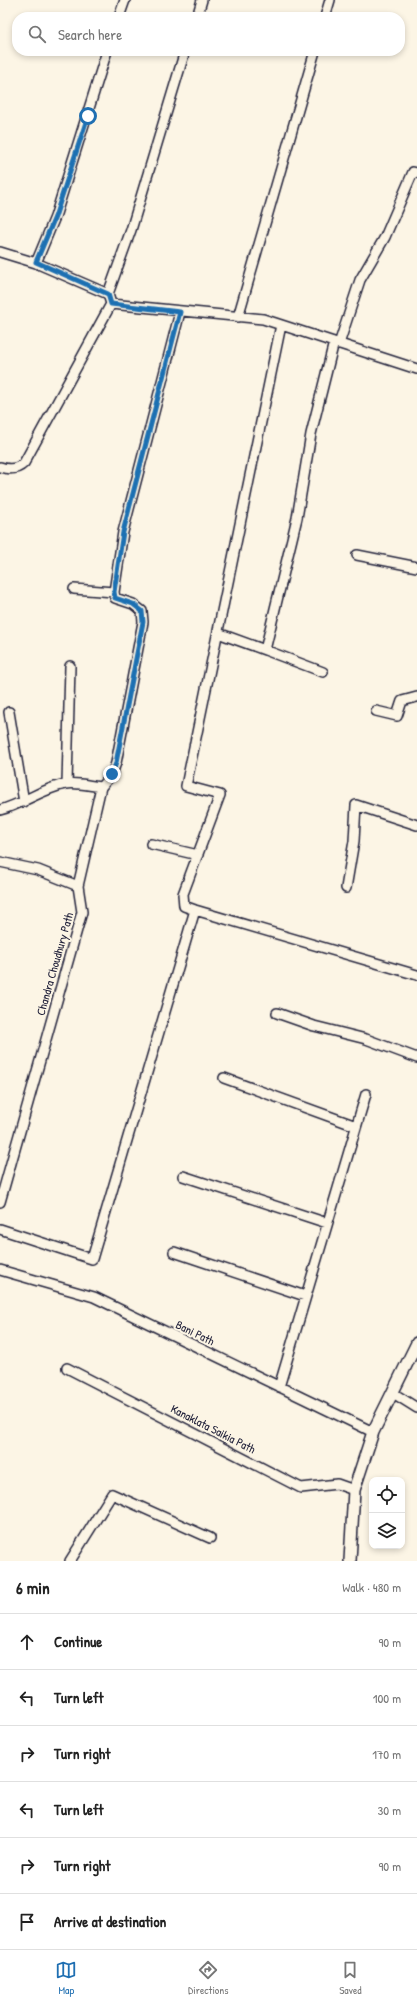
<!DOCTYPE html>
<html lang="en">
<head>
<meta charset="utf-8">
<style>
	:root { --surface:#fff; --page:#f6f6f6; --text:#222; --muted:#767676; --line:#e0e0e0; --accent:#1f6fb2 }
	body { margin:0; font-family:"Patrick Hand",sans-serif; background:var(--page); color:var(--text) }
	.controls { position:absolute; right:12px; bottom:12px; display:grid; overflow:hidden; border-radius:8px; box-shadow:0 2px 6px #0003 }
	.controls button { width:36px; height:36px; display:grid; place-items:center; padding:0; border:0; border-bottom:1px solid var(--line); background:var(--surface); color:var(--text); font:20px sans-serif }
	.stop { position:absolute; width:12px; height:12px; margin:-9px; border:3px solid #1f6fb2; border-radius:50%; background:#fff }
	.stop.end { background:#1f6fb2; border-color:#fff; box-shadow:0 1px 4px #0008 }
	.list { margin:0; padding:0; list-style:none }
	h2 { display:flex; justify-content:space-between; align-items:center; height:52px; margin:0; padding:0 16px; font-size:17px }
	h2 small { font-size:13px; font-weight:400; color:var(--muted) }
	.list li { display:grid; grid-template-columns:26px 1fr auto; gap:12px; align-items:center; box-sizing:border-box; height:56px; padding:0 16px; border-top:1px solid var(--line) }
	.list b { display:block; font-size:15px; white-space:nowrap }
	.list em { font-size:13px; font-style:normal; color:var(--muted) }
	.icon { flex:none; width:22px; height:22px; fill:none; stroke:currentColor; stroke-width:2; stroke-linecap:round; stroke-linejoin:round }
	.map { position:relative; flex:none; width:417px; height:1561px; overflow:hidden }
	.search { position:absolute; background:var(--surface); box-shadow:0 2px 6px #0003; left:12px; right:12px; top:12px; height:44px; display:flex; align-items:center; gap:10px; box-sizing:border-box; padding:0 14px; border-radius:16px; color:var(--muted); font-size:15px }
	.sheet { height:388px; background:var(--surface) }
	nav { display:flex; justify-content:space-around; align-items:center; box-sizing:border-box; height:56px; border-top:1px solid var(--line); background:var(--surface); font-size:11px; color:var(--muted) }
	nav a { display:grid; justify-items:center; gap:2px }
	nav .on { color:var(--accent) }
	.map>svg:first-child { display:block }
</style>
</head>
<body>
<div class="map">
<svg width="417" height="1561" viewBox="0 0 417 1561">
	<rect width="100%" height="100%" fill="#fcf5e5"/>
	<filter id="ink" filterUnits="userSpaceOnUse"><feTurbulence type="fractalNoise" baseFrequency=".025" numOctaves="2"/><feDisplacementMap in="SourceGraphic" scale="8" xChannelSelector="R" yChannelSelector="G"/><feConvolveMatrix kernelMatrix="1 2 1 2 8 2 1 2 1" color-interpolation-filters="sRGB"/></filter>
	<g filter="url(#ink)">
		<g fill="none" stroke-linecap="round" stroke-linejoin="round">
			<defs>
				<path id="minor" d="M 119,17 L 125,0
					M 197,17 L 202,0
					M 325,17 L 330,0
					M 0,252 L 36,263 L 108,294
					M 36,263 L 55,217 L 107,51
					M 111,304 L 108,294 L 131,230 L 185,51
					M 238,317 L 315,51
					M 281,325 L 186,786 L 220,795 L 183,894 L 184,906 L 195,910 L 417,975
					M 339,344 L 360,280 L 385,237 L 413,172 L 417,173
					M 0,467 C 9,470 17,470 24,463 L 111,304 L 263,319 L 417,369
					M 357,555 L 417,567
					M 74,589 L 114,592
					M 218,633 L 265,650
					M 323,672 L 265,650 L 297,518 L 311,434 L 334,342
					M 376,711 L 397,716 L 402,701 L 417,697
					M 9,712 L 24,802
					M 67,784 L 70,666
					M 101,787 L 112,774 L 116,763 L 143,622 L 142,611 L 133,604 L 115,598 L 114,592 L 123,532 L 180,312
					M 0,810 C 23,804 43,788 66,784 C 77,782 90,786 101,787 L 78,886 L 82,912 L 0,1202
					M 151,844 L 198,855
					M 0,862 L 38,870 L 78,886
					M 346,888 L 354,841 L 356,805 L 417,825
					M 277,1013 L 314,1026 L 366,1039 L 417,1058
					M 224,1078 L 356,1126
					M 183,1176 L 327,1223
					M 0,1229 L 92,1259 L 195,910
					M 174,1252 L 305,1296
					M 0,1270 L 94,1297 L 373,1432
					M 67,1368 L 301,1488 L 337,1484 L 354,1490
					M 279,1387 L 366,1094
					M 393,1393 L 417,1408
					M 70,1561 L 112,1494 L 210,1538"/>
				<path id="tertiary" d="M 350,1561 L 354,1490 L 373,1432 L 417,1343"/>
			</defs>
			<!-- minor casing -->
			<use href="#minor" stroke="#22223b" stroke-width="12"/>
			<!-- tertiary casing -->
			<use href="#tertiary" stroke="#22223b" stroke-width="14"/>
			<!-- minor -->
			<use href="#minor" stroke="#fcf5e5" stroke-width="9"/>
			<!-- tertiary -->
			<use href="#tertiary" stroke="#fcf5e5" stroke-width="11"/>
		</g>
	</g>
	<g fill="none" stroke-linecap="round" stroke-linejoin="round" filter="url(#ink)">
		<!-- route -->
		<path stroke="#1f6fb2" stroke-width="5" d="M 88,116 L 55,217 L 36,262 L 108,294 L 111,304 L 180,312 L 123,532 L 114,592 L 115,598 L 133,604 L 142,611 L 143,622 L 116,763 L 112,774"/>
	</g>
	<g text-anchor="middle" stroke-width="4" stroke-linejoin="round" paint-order="stroke">
		<!-- street labels -->
		<g font-size="12" fill="#22223b" stroke="#fcf5e5">
			<text transform="translate(55 964) rotate(-74)" y="4">Chandra Choudhury Path</text>
			<text transform="translate(195 1333) rotate(26)" y="4">Bani Path</text>
			<text transform="translate(213 1429) rotate(27)" y="4">Kanaklata Saikia Path</text>
		</g>
	</g>
</svg>
<div class="controls">
<button><svg class="icon" aria-label="locate" viewBox="0 0 24 24"><circle cx="12" cy="12" r="6"/><path d="M12 2v4M12 18v4M2 12h4M18 12h4"/></svg></button>
<button><svg class="icon" aria-label="layers" viewBox="0 0 24 24"><path d="M12 4l9 5-9 5-9-5zM3 14l9 5 9-5"/></svg></button>
</div>
<div class="stop" style="left:88px;top:116px"></div>
<div class="stop end" style="left:112px;top:774px"></div>
<div class="search"><svg class="icon" aria-label="search" viewBox="0 0 24 24"><circle cx="10" cy="10" r="6"/><path d="M15 15l6 6"/></svg>Search here</div>
</div>
<section class="sheet">
<h2>6 min<small>Walk · 480 m</small></h2>
<ul class="list">
<li><svg class="icon" aria-label="ahead" viewBox="0 0 24 24"><path d="M12 20V5M6 11l6-6 6 6"/></svg><div><b>Continue</b></div><em>90 m</em></li>
<li><svg class="icon" aria-label="left" viewBox="0 0 24 24"><path d="M17 20v-9H6M10 6l-5 5 5 5"/></svg><div><b>Turn left</b></div><em>100 m</em></li>
<li><svg class="icon" aria-label="right" viewBox="0 0 24 24"><path d="M7 20v-9h11M14 6l5 5-5 5"/></svg><div><b>Turn right</b></div><em>170 m</em></li>
<li><svg class="icon" aria-label="left" viewBox="0 0 24 24"><path d="M17 20v-9H6M10 6l-5 5 5 5"/></svg><div><b>Turn left</b></div><em>30 m</em></li>
<li><svg class="icon" aria-label="right" viewBox="0 0 24 24"><path d="M7 20v-9h11M14 6l5 5-5 5"/></svg><div><b>Turn right</b></div><em>90 m</em></li>
<li><svg class="icon" aria-label="arrive" viewBox="0 0 24 24"><path d="M6 21V4h12l-3 4 3 4H6"/></svg><div><b>Arrive at destination</b></div></li>
</ul>
</section>
<nav>
<a class="on"><svg class="icon" aria-label="map" viewBox="0 0 24 24"><path d="M3 6l6-2 6 2 6-2v14l-6 2-6-2-6 2zM9 4v14M15 6v14"/></svg>Map</a>
<a><svg class="icon" aria-label="directions" viewBox="0 0 24 24"><path d="M12 3l9 9-9 9-9-9zM9 14v-3h6M13 9l2 2-2 2"/></svg>Directions</a>
<a><svg class="icon" aria-label="saved" viewBox="0 0 24 24"><path d="M7 4h10v16l-5-4-5 4z"/></svg>Saved</a>
</nav>
</body>
</html>
